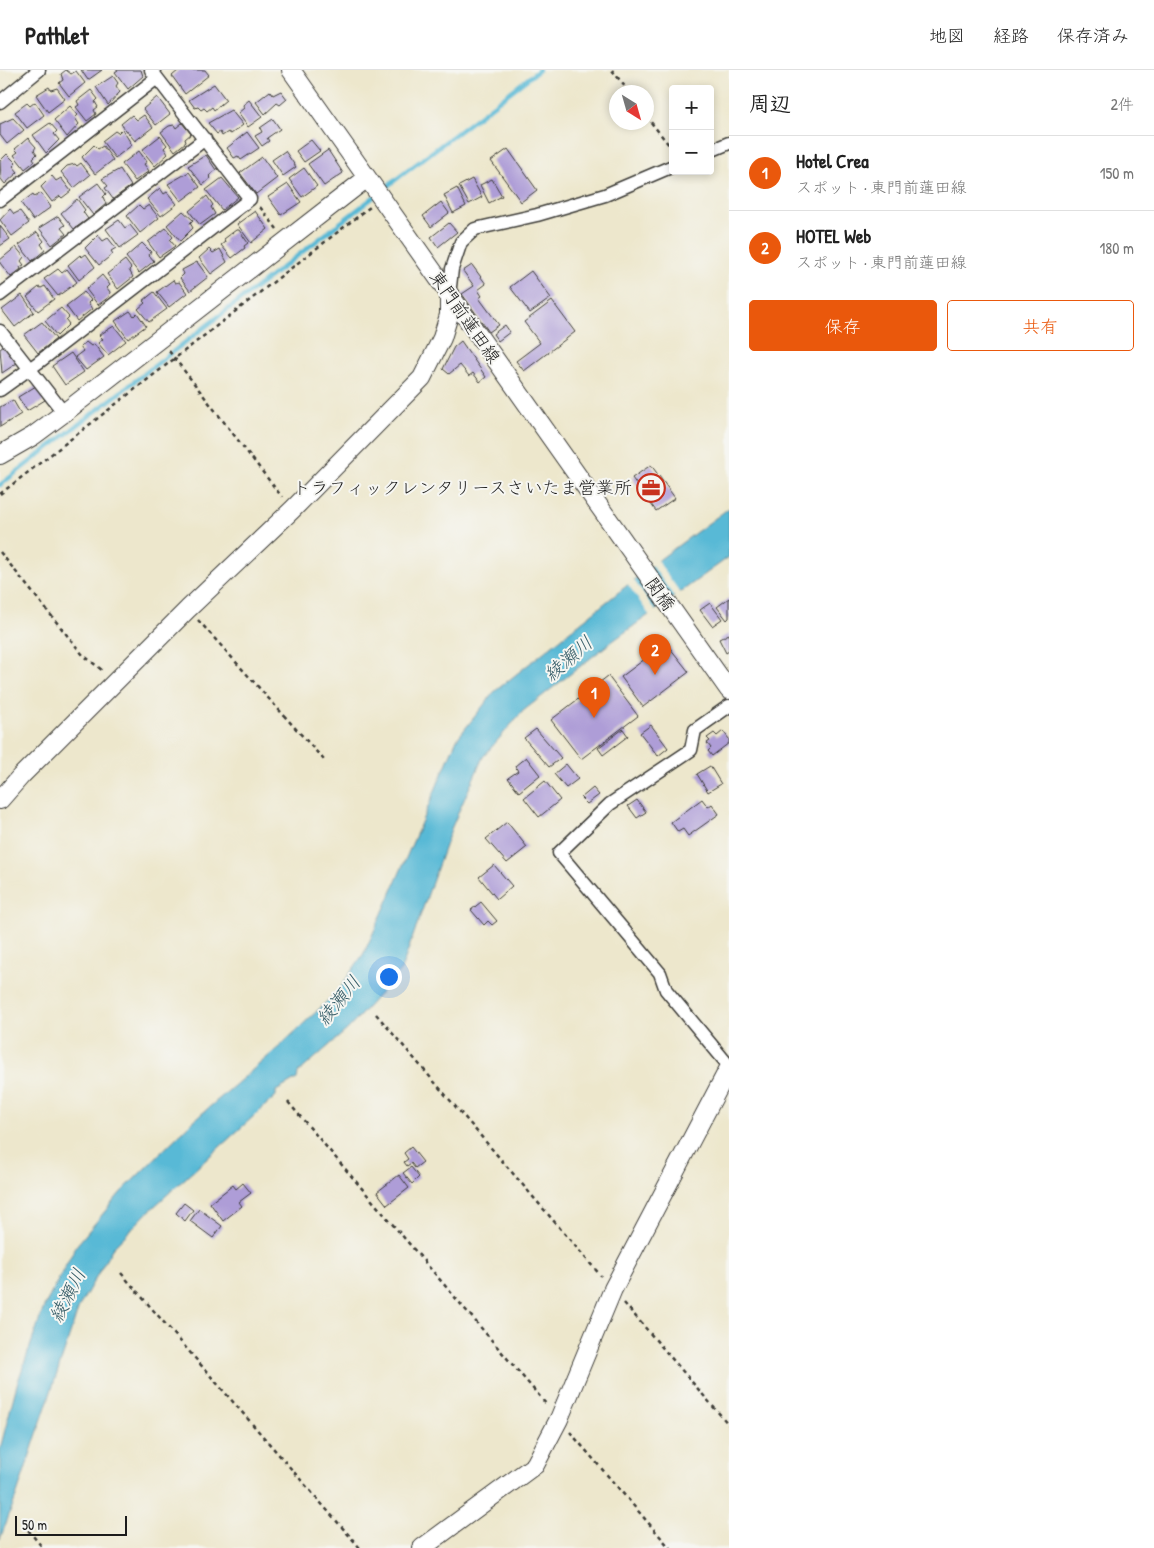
<!DOCTYPE html>
<html lang="ja">
<head>
<meta charset="utf-8">
<style>
	:root { --surface:#fff; --page:#f6f6f6; --text:#222; --muted:#767676; --line:#e0e0e0; --accent:#ea580c }
	body { margin:0; font-family:"Patrick Hand","Klee One",sans-serif; background:var(--page); color:var(--text) }
	.controls { position:absolute; right:15px; top:15px; display:grid; overflow:hidden; border-radius:5px; box-shadow:0 2px 8px #0003 }
	.controls button { width:45px; height:45px; display:grid; place-items:center; padding:0; border:0; border-bottom:1px solid var(--line); background:var(--surface); color:var(--text); font:25px sans-serif }
	.compass { position:absolute; left:609px; top:15px; width:45px; height:45px; border-radius:50%; background:var(--surface); box-shadow:0 2px 8px #0003; rotate:143deg }
	.scale { position:absolute; left:15px; bottom:12px; width:112px; box-sizing:border-box; padding-left:5px; border:2px solid #1c1c1c; border-top:0; font-size:14px; line-height:18px; white-space:nowrap; color:#1c1c1c; -webkit-text-stroke:4px #f6f6f2; paint-order:stroke }
	.you { position:absolute; left:388px; top:906px; width:18px; height:18px; margin:-12px; border:4px solid #fff; border-radius:50%; background:#1a73e8; box-shadow:0 0 0 8px #1a73e833 }
	.badge { display:grid; place-items:center; width:32px; height:32px; border-radius:50%; background:var(--accent); color:#fff; font-size:16px; font-weight:700 }
	.pin { position:absolute; translate:-50% -41px; filter:drop-shadow(0 1px 2px #0008) }
	.pin::after { content:''; position:absolute; top:26px; width:18px; height:15px; background:inherit; clip-path:polygon(0 0,100% 0,50% 100%) }
	.list { margin:0; padding:0; list-style:none }
	h2 { display:flex; justify-content:space-between; align-items:center; height:65px; margin:0; padding:0 20px; font-size:21px }
	h2 small { font-size:16px; font-weight:400; color:var(--muted) }
	.list li { display:grid; grid-template-columns:32px 1fr auto; gap:15px; align-items:center; box-sizing:border-box; height:75px; padding:0 20px; border-top:1px solid var(--line) }
	.list b { display:block; font-size:19px; white-space:nowrap }
	.list p { margin:0; font-size:16px; white-space:nowrap; color:var(--muted) }
	.list em { font-size:16px; font-style:normal; color:var(--muted) }
	.actions { display:flex; gap:10px; padding:15px 20px }
	.actions a { flex:1; padding:11px 0; border:1px solid var(--accent); border-radius:5px; text-align:center; font-size:18px; color:var(--accent) }
	.actions .main { background:var(--accent); color:#fff }
	.map { position:relative; flex:none; width:729px; height:1478px; overflow:hidden }
	header { display:flex; align-items:center; gap:30px; box-sizing:border-box; height:70px; padding:0 25px; background:var(--surface); border-bottom:1px solid var(--line) }
	header strong { font-size:24px }
	nav { display:flex; gap:28px; margin-inline-start:auto; font-size:18px }
	main { display:flex }
	aside { flex:1; background:var(--surface) }
	.map>svg:first-child { display:block }
</style>
</head>
<body>
<header>
<strong>Pathlet</strong>
<nav><a>地図</a><a>経路</a><a>保存済み</a></nav>
</header>
<main>
<div class="map">
<svg width="729" height="1478" viewBox="0 0 729 1478">
	<rect width="100%" height="100%" fill="#f6f6f2"/>
	<filter id="ink" filterUnits="userSpaceOnUse"><feTurbulence type="fractalNoise" baseFrequency=".02" numOctaves="2"/><feDisplacementMap in="SourceGraphic" scale="10" xChannelSelector="R" yChannelSelector="G"/><feConvolveMatrix kernelMatrix="1 2 1 2 8 2 1 2 1" color-interpolation-filters="sRGB"/></filter>
	<filter id="wash" filterUnits="userSpaceOnUse"><feTurbulence type="fractalNoise" baseFrequency=".0096" numOctaves="4" result="noise"/><feDisplacementMap in="SourceGraphic" scale="20" xChannelSelector="R" yChannelSelector="G"/><feGaussianBlur stdDeviation="1.12" result="paint"/><feColorMatrix in="noise" values="0 0 0 0 0 0 0 0 0 0 0 0 0 0 0 0 0 1.4 0 .05"/><feComposite in="paint" operator="in"/></filter>
	<g filter="url(#wash)">
		<rect width="100%" height="100%" fill="#ede7cc"/>
		<!-- water -->
		<path fill="#58b9d6" stroke="#3a6a79" d="M 729,438 L 729,487 L 610,573 L 523,641 L 483,687 L 451,759 L 401,900 L 349,958 L 298,1003 L 297,1009 L 276,1021 L 276,1026 L 146,1144 L 112,1179 L 79,1237 L 17,1424 L 0,1469 L 0,1379 L 17,1314 L 44,1237 L 76,1176 L 121,1122 L 191,1053 L 279,977 L 338,921 L 364,883 L 385,837 L 457,669 L 494,622 L 660,489 Z"/>
		<!-- pier -->
		<path fill="#ede7cc" d="M 657,490 L 681,524 L 675,528 L 651,494 Z
			M 633,509 L 656,542 L 650,546 L 627,513 Z"/>
		<g fill="none" stroke-linecap="round" stroke-linejoin="round">
			<!-- stream -->
			<path stroke="#58b9d6" stroke-width="4.5" d="M 381,121 L 539,0
				M 0,415 L 375,126"/>
		</g>
		<g id="blocks">
			<!-- building -->
			<path fill="#ae9dd7" d="M 66,0 L 71,4 L 76,1 L 85,13 L 69,26 L 59,13 L 63,10 L 61,4 Z
				M 81,0 L 102,0 L 88,10 Z
				M 118,0 L 141,0 L 143,6 L 128,19 L 115,2 Z
				M 179,0 L 205,0 L 209,5 L 185,24 L 172,6 Z
				M 113,6 L 118,13 L 116,16 L 120,22 L 108,35 L 96,17 Z
				M 214,14 L 226,30 L 214,40 L 212,37 L 207,41 L 204,38 L 201,40 L 198,37 L 195,38 L 189,30 Z
				M 49,17 L 51,20 L 57,18 L 65,29 L 48,42 L 36,25 Z
				M 91,20 L 98,29 L 95,32 L 98,37 L 94,40 L 96,44 L 87,51 L 76,37 L 79,35 L 77,31 Z
				M 270,21 L 273,25 L 281,21 L 287,29 L 280,35 L 277,33 L 265,44 L 256,32 Z
				M 157,27 L 170,44 L 156,55 L 143,39 Z
				M 249,30 L 262,47 L 248,57 L 238,43 L 244,38 L 243,35 Z
				M 35,32 L 44,45 L 27,58 L 15,42 L 27,33 L 30,36 Z
				M 70,36 L 78,45 L 75,48 L 79,54 L 67,67 L 54,50 Z
				M 231,40 L 243,55 L 231,64 L 228,62 L 222,66 L 220,62 L 217,64 L 208,53 Z
				M 132,45 L 137,50 L 144,45 L 153,57 L 135,71 L 121,54 Z
				M 13,48 L 24,60 L 7,74 L 0,65 L 0,54 Z
				M 273,49 L 280,59 L 267,68 L 269,71 L 262,76 L 255,66 L 262,62 L 260,58 Z
				M 50,53 L 57,61 L 54,64 L 59,70 L 46,83 L 33,65 Z
				M 182,53 L 191,64 L 185,69 L 186,72 L 175,81 L 161,62 L 169,56 L 174,55 L 176,58 Z
				M 122,59 L 132,75 L 115,88 L 102,71 L 115,61 L 118,63 Z
				M 247,62 L 259,78 L 241,90 L 238,86 L 234,88 L 227,78 Z
				M 160,66 L 167,75 L 164,78 L 168,84 L 155,96 L 142,80 Z
				M 28,68 L 36,77 L 34,80 L 37,84 L 33,88 L 35,91 L 25,99 L 14,85 L 18,82 L 15,79 Z
				M 311,70 L 320,81 L 304,92 L 296,81 Z
				M 94,75 L 98,79 L 103,76 L 113,90 L 95,104 L 82,87 Z
				M 508,79 L 537,120 L 521,132 L 491,91 Z
				M 328,80 L 343,103 L 324,116 L 308,94 Z
				M 139,81 L 147,92 L 144,94 L 149,101 L 135,111 L 122,94 Z
				M 285,81 L 296,97 L 283,106 L 272,90 Z
				M 7,84 L 16,93 L 13,96 L 18,102 L 5,114 L 1,109 L 0,91 Z
				M 206,85 L 216,100 L 209,106 L 211,108 L 203,115 L 188,96 Z
				M 262,87 L 277,108 L 256,124 L 240,103 Z
				M 81,93 L 90,105 L 74,118 L 61,102 L 67,96 L 75,94 L 77,96 Z
				M 304,98 L 317,116 L 302,127 L 289,109 Z
				M 120,99 L 131,116 L 113,129 L 105,118 L 108,116 L 102,109 Z
				M 189,102 L 200,117 L 181,131 L 168,114 Z
				M 52,106 L 56,111 L 61,108 L 71,121 L 62,128 L 60,126 L 52,132 L 41,117 Z
				M 222,108 L 238,127 L 222,140 L 206,120 Z
				M 472,109 L 482,127 L 469,134 L 459,116 Z
				M 492,109 L 502,126 L 489,133 L 480,115 Z
				M 98,113 L 106,124 L 103,127 L 106,134 L 93,145 L 79,127 Z
				M 288,114 L 301,132 L 281,145 L 268,127 Z
				M 160,118 L 164,124 L 167,122 L 177,134 L 161,146 L 147,129 Z
				M 457,118 L 466,136 L 453,143 L 444,125 Z
				M 41,123 L 51,137 L 33,150 L 21,133 L 33,124 L 35,127 Z
				M 207,126 L 213,135 L 211,137 L 215,144 L 200,155 L 189,141 Z
				M 77,129 L 85,140 L 83,142 L 88,149 L 74,159 L 61,143 Z
				M 441,132 L 449,143 L 431,157 L 423,146 Z
				M 139,135 L 143,139 L 149,135 L 159,148 L 140,163 L 127,146 Z
				M 10,139 L 14,144 L 20,141 L 29,153 L 12,166 L 0,150 Z
				M 183,141 L 193,150 L 190,153 L 193,158 L 180,171 L 167,155 Z
				M 255,141 L 268,159 L 251,173 L 237,154 Z
				M 58,146 L 65,155 L 61,158 L 66,164 L 52,175 L 39,158 Z
				M 119,150 L 125,158 L 130,155 L 138,165 L 120,178 L 106,159 Z
				M 449,153 L 457,162 L 438,177 L 431,167 Z
				M 0,156 L 10,169 L 0,176 Z
				M 166,158 L 173,167 L 170,170 L 175,176 L 159,187 L 148,172 Z
				M 236,160 L 239,160 L 248,173 L 244,176 L 245,178 L 232,188 L 221,175 L 225,172 L 224,169 Z
				M 37,162 L 44,171 L 41,174 L 45,180 L 32,191 L 19,175 Z
				M 98,165 L 103,171 L 108,168 L 116,178 L 111,181 L 113,184 L 99,195 L 85,178 Z
				M 142,173 L 151,182 L 149,185 L 154,191 L 139,203 L 126,187 Z
				M 16,177 L 24,187 L 21,191 L 24,195 L 20,197 L 21,199 L 11,207 L 0,193 L 0,190 Z
				M 209,179 L 213,183 L 220,179 L 227,192 L 211,204 L 199,188 Z
				M 86,184 L 95,197 L 79,210 L 68,195 L 80,185 L 82,187 Z
				M 125,190 L 131,198 L 129,200 L 133,207 L 118,219 L 107,204 Z
				M 197,192 L 208,207 L 190,221 L 180,208 L 184,204 L 182,200 Z
				M 472,195 L 486,214 L 478,220 L 482,226 L 479,228 L 499,255 L 489,262 L 462,224 L 474,216 L 463,201 Z
				M 58,199 L 62,203 L 67,199 L 77,212 L 58,226 L 44,209 Z
				M 531,201 L 551,228 L 530,243 L 510,217 Z
				M 102,205 L 110,215 L 107,218 L 110,222 L 109,227 L 98,235 L 86,219 Z
				M 173,210 L 175,213 L 179,212 L 187,223 L 169,237 L 157,222 Z
				M 45,216 L 54,229 L 38,241 L 27,227 L 39,217 L 41,218 Z
				M 84,222 L 91,230 L 88,233 L 92,239 L 77,251 L 66,236 Z
				M 154,222 L 167,239 L 149,252 L 138,239 L 145,233 L 143,231 Z
				M 22,225 L 34,242 L 15,257 L 2,240 Z
				M 552,231 L 575,262 L 524,301 L 516,291 L 540,273 L 524,252 Z
				M 61,238 L 69,247 L 66,250 L 69,254 L 57,266 L 45,251 Z
				M 130,241 L 134,246 L 137,243 L 146,256 L 128,269 L 115,251 Z
				M 42,252 L 56,269 L 38,283 L 24,265 Z
				M 505,255 L 510,262 L 498,271 L 493,264 Z
				M 114,256 L 126,271 L 108,285 L 98,273 L 103,269 L 99,265 Z
				M 461,271 L 486,307 L 480,312 L 473,303 L 469,306 L 460,295 L 449,304 L 443,299 L 454,277 Z
				M 86,272 L 91,276 L 94,274 L 104,287 L 86,300 L 75,287 L 83,281 L 80,277 Z
				M 4,276 L 17,293 L 2,303 L 0,279 Z
				M 71,283 L 84,302 L 65,315 L 52,296 Z
				M 36,316 L 45,330 L 27,341 L 18,327 Z
				M 13,330 L 21,344 L 0,357 L 0,337 Z
				M 651,395 L 675,428 L 656,441 L 632,408 Z
				M 729,528 L 729,548 L 727,550 L 717,537 Z
				M 710,533 L 722,549 L 712,556 L 700,540 Z
				M 729,564 L 729,581 L 726,583 L 719,569 Z
				M 666,573 L 689,602 L 643,637 L 621,607 Z
				M 608,606 L 638,646 L 581,689 L 551,650 Z
				M 651,655 L 668,678 L 658,686 L 640,663 Z
				M 536,659 L 561,688 L 549,697 L 524,668 Z
				M 623,659 L 628,666 L 603,685 L 598,678 Z
				M 723,661 L 729,669 L 729,673 L 712,686 L 708,681 L 711,678 L 707,673 L 710,671 L 707,668 L 714,663 L 717,666 Z
				M 526,687 L 540,705 L 519,722 L 508,708 L 518,701 L 515,696 Z
				M 566,694 L 578,709 L 566,718 L 554,704 Z
				M 710,696 L 721,714 L 708,722 L 697,704 Z
				M 545,711 L 560,730 L 539,747 L 524,728 Z
				M 593,718 L 599,725 L 587,734 L 581,728 Z
				M 702,729 L 708,737 L 712,734 L 719,744 L 688,766 L 683,759 L 678,762 L 671,752 Z
				M 637,730 L 646,742 L 637,748 L 628,736 Z
				M 507,752 L 527,777 L 507,793 L 486,769 Z
				M 494,795 L 512,816 L 497,829 L 479,807 Z
				M 481,832 L 497,851 L 492,855 L 488,851 L 484,855 L 471,840 Z
				M 411,1077 L 423,1092 L 415,1098 L 411,1093 L 407,1096 L 404,1092 L 408,1089 L 404,1083 Z
				M 411,1097 L 419,1107 L 412,1114 L 403,1103 Z
				M 399,1105 L 409,1118 L 387,1135 L 377,1122 Z
				M 243,1113 L 251,1123 L 239,1132 L 242,1136 L 223,1151 L 210,1133 L 233,1115 L 236,1119 Z
				M 184,1133 L 193,1140 L 185,1151 L 176,1143 Z
				M 199,1139 L 222,1156 L 213,1168 L 190,1151 Z"/>
		</g>
	</g>
	<g filter="url(#ink)">
		<use href="#blocks" fill-opacity="0" stroke="#3b3a36" stroke-width="1"/>
		<g fill="none" stroke-linecap="round" stroke-linejoin="round">
			<defs>
				<path id="street" d="M 0,32 L 39,0
					M 710,81 L 729,73
					M 0,130 L 157,8
					M 0,225 L 205,69
					M 449,225 L 452,199 L 461,172 L 475,159 L 537,145 L 605,125 L 673,96
					M 0,261 L 64,343
					M 0,320 L 39,292 L 250,129 L 151,0
					M 729,636 L 695,660 L 691,680 L 610,734 L 559,783 L 660,903 L 666,920 L 729,996"/>
				<path id="secondary" d="M 291,0 L 729,620
					M 0,385 L 33,366 L 64,343 L 367,108
					M 0,730 L 21,706 L 188,539 L 292,440 L 422,308 L 442,268 L 449,245 L 449,225
					M 422,1478 L 535,1395 L 559,1349 L 613,1219 L 729,998"/>
			</defs>
			<!-- street casing -->
			<use href="#street" stroke="#3b3a36" stroke-width="15"/>
			<!-- secondary casing -->
			<use href="#secondary" stroke="#3b3a36" stroke-width="20"/>
			<!-- path -->
			<path stroke="#3b3a36" stroke-width="2.5" stroke-dasharray="4 4" stroke-linecap="butt" d="M 612,0 L 629,22
				M 646,46 L 673,80
				M 260,137 L 277,159
				M 169,281 L 282,427
				M 0,424 L 370,137
				M 0,482 L 83,585 L 103,601
				M 198,550 L 324,690
				M 376,944 L 601,1206
				M 288,1032 L 547,1335
				M 121,1203 L 360,1478
				M 624,1233 L 729,1355
				M 570,1362 L 670,1478
				M 23,1454 L 43,1478"/>
			<!-- street -->
			<use href="#street" stroke="#fff" stroke-width="12"/>
			<!-- secondary -->
			<use href="#secondary" stroke="#fff" stroke-width="18"/>
		</g>
	</g>
	<!-- icons -->
	<defs>
		<symbol id="office-ring" viewBox="-11 -11 22 22"><circle r="9.5" fill="#f6f6f2" stroke="#c8321e" stroke-width="1.5"/><path d="M-6-3h4V-5.5h4V-3h4V5H-6ZM-1-4.5V-3h2v-1.5ZM-6 0V1H6V0Z" fill="#c8321e"/></symbol>
	</defs>
	<g fill-rule="evenodd">
		<use href="#office-ring" x="635" y="402" width="32" height="32"/>
	</g>
	<g text-anchor="middle" stroke-width="4" stroke-linejoin="round" paint-order="stroke">
		<!-- street labels -->
		<g font-size="18" fill="#1c1c1c" stroke="#f6f6f2">
			<text transform="translate(465 247) rotate(55)" y="6">東門前蓮田線</text>
			<text transform="translate(660 524) rotate(54)" y="6">関橋</text>
		</g>
		<!-- poi labels -->
		<g font-size="18" fill="#1c1c1c" stroke="#f6f6f2" text-anchor="end">
			<text x="632" y="424">トラフィックレンタリースさいたま営業所</text>
		</g>
		<!-- water labels -->
		<g font-size="19" font-style="italic" fill="#345b66" stroke="#f6f6f2">
			<text transform="translate(568 588) rotate(-41)" y="7">綾瀬川</text>
			<text transform="translate(338 930) rotate(-51)" y="7">綾瀬川</text>
			<text transform="translate(67 1225) rotate(-63)" y="7">綾瀬川</text>
		</g>
	</g>
</svg>
<div class="controls">
<button>+</button>
<button>−</button>
</div>
<svg class="compass" viewBox="-18 -18 36 36"><path d="M0-13l5 13h-10z" fill="#e53935"/><path d="M0 13l5-13h-10z" fill="#767676"/></svg>
<div class="scale">50 m</div>
<div class="you"></div>
<div class="pin badge" style="left:594px;top:648px">1</div>
<div class="pin badge" style="left:655px;top:605px">2</div>
</div>
<aside>
<h2>周辺<small>2件</small></h2>
<ul class="list">
<li><span class="badge">1</span><div><b>Hotel Crea</b><p>スポット · 東門前蓮田線</p></div><em>150 m</em></li>
<li><span class="badge">2</span><div><b>HOTEL Web</b><p>スポット · 東門前蓮田線</p></div><em>180 m</em></li>
</ul>
<div class="actions"><a class="main">保存</a><a>共有</a></div>
</aside>
</main>
</body>
</html>
